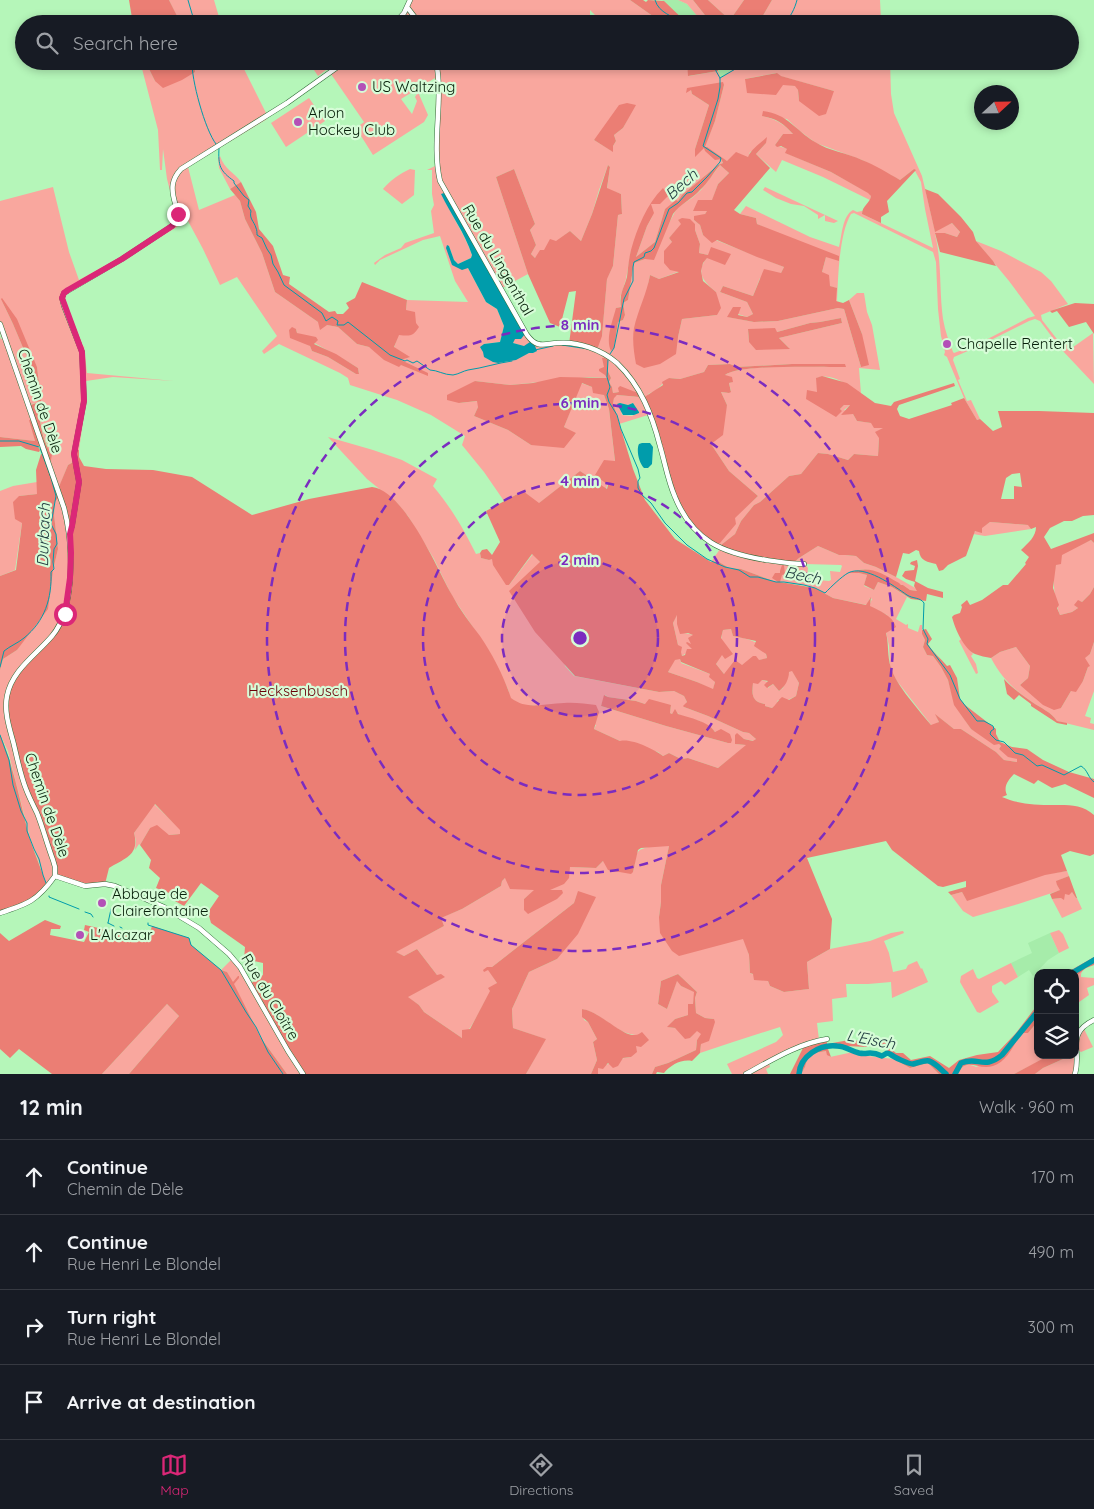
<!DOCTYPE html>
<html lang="en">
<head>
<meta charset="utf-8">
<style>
	:root { --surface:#171b24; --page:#242831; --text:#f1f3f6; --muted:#9ea1a6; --line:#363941; --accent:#db2777 }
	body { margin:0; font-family:Quicksand,sans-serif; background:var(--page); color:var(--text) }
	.controls { position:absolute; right:15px; bottom:15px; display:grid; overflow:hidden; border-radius:10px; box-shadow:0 2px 8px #0003 }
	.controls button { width:45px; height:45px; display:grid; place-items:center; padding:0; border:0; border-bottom:1px solid var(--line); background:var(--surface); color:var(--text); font:25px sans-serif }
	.compass { position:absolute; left:974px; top:85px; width:45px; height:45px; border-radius:50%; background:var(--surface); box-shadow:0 2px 8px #0003; rotate:68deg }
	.stop { position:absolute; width:15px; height:15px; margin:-11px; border:4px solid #db2777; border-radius:50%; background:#fff }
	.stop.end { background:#db2777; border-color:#fff; box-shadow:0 1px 5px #0008 }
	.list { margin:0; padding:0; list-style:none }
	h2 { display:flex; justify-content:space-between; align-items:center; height:65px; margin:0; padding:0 20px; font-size:21px }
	h2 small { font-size:16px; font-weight:400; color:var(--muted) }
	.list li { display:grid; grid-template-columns:32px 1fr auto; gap:15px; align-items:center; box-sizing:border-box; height:75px; padding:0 20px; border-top:1px solid var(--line) }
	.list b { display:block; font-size:19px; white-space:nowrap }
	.list p { margin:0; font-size:16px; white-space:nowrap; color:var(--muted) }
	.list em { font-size:16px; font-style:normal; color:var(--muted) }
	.icon { flex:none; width:28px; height:28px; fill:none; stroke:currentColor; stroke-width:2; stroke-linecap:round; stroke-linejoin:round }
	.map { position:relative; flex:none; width:1094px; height:1074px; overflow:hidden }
	.search { position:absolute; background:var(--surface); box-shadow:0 2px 8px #0003; left:15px; right:15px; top:15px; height:55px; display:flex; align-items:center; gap:12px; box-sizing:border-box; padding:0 18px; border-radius:28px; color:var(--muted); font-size:19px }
	.sheet { height:365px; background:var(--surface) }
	nav { display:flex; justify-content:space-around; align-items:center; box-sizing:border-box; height:70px; border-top:1px solid var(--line); background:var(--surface); font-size:14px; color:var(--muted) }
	nav a { display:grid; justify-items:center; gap:2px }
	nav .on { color:var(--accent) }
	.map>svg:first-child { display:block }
</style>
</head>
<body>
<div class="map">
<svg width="1094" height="1074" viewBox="0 0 1094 1074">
	<rect width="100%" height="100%" fill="#b5f6b9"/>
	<!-- built -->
	<path fill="#a6ecaa" d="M 662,0 L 678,0 L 687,4 L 704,24 L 688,24 Z
		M 718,61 L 742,61 L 742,62 L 721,78 L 718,71 Z
		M 1050,933 L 1059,953 L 1048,960 L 1033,976 L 1029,970 L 1018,977 L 1011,963 L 1032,953 L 1028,943 Z"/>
	<!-- green -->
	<path fill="#f9a79e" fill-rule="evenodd" d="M 169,0 L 214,0 L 221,24 L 190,24 L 179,21 Z
		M 410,0 L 630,0 L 664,24 L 604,24 L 590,10 L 590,20 L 593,24 L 390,24 L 400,18 Z
		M 678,0 L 693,0 L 712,24 L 704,24 L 687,4 Z
		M 708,0 L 744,0 L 730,20 Z
		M 772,0 L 880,0 L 881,20 L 885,21 L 886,24 L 758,24 Z
		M 140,61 L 145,61 L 155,81 L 195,72 L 194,61 L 240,61 L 266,113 L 267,119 L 188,167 L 199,210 L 235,195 L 240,201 L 245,219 L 262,253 L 275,292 L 318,322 L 327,325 L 338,327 L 357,344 L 369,347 L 400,360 L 409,357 L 394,348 L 406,310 L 407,300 L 468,302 L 455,281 L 440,236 L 423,240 L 408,247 L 380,260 L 375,265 L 374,263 L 385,255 L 401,248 L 405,243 L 434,233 L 431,211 L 434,205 L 432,194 L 432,170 L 427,170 L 435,166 L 436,94 L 435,78 L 401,99 L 412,114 L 417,101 L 415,97 L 418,92 L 428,115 L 424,122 L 373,155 L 356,128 L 364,122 L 331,74 L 351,61 L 429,61 L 434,64 L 433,61 L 461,61 L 464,67 L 480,64 L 487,65 L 485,61 L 686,61 L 689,76 L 718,71 L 721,78 L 742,62 L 742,61 L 890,61 L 891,94 L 894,113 L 922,176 L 935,231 L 952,223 L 960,232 L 957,237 L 945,233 L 935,234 C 942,262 939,290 943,319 C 945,331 949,341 953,352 L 954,353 L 976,345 L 1028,318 L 1035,316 L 1009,281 L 976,241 L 1001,251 L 1041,272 L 1051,281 L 1068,304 L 1041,315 L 1042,320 L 1060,343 L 1063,345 L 1067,344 L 1067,348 L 1069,350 L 1093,333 L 1094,384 L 1061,349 L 1040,321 L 1035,319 L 1029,321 L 977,347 L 954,357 L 953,360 L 960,379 L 958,380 L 967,401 L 971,400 L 980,419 L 977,420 L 964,398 L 947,357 L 944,355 L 945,352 L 941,336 L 938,309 L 936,262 L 933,252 L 854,213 L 851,214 C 839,234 838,278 837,302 L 836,301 L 836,288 L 830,286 L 822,272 L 826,257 L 757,224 L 756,218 L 740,214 L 746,206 L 810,237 L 839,247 C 842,236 842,216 853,210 L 857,212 L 862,211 L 862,214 L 933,248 L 925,209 L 921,182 L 914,169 L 900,180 L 862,160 L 816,143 L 800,131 L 787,119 L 762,116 C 776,119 784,124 794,135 L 783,134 L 775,145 L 788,149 L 786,153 L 831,172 L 869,193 L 871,196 L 870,200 L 823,177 L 782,160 L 776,172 L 756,154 L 766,143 L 750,152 L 748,158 L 727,161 L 721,159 L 723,163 L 718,165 L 682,195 L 678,201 L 665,209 L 655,242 L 636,257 L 647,226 L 654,214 L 631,251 L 626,279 L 620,298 L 621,307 L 616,308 L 616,335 L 618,322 L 623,320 L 625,315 L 623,303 L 628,300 L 634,263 L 645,259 L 668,225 L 677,208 L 692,198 L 701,190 L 720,165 L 729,173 L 718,184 L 712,201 L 693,211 L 708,210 L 705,214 L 694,220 L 700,225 L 703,235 L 784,267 L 781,273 L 760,278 L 753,296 L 723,286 L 720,292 L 747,302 L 753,314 L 747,317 L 738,314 L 728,317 L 754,322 L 778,321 L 838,308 L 844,309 L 861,367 L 862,334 L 849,300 L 857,293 L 864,293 L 867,312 L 872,325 L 880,370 L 859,368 L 861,394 C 850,386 831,372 817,378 L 817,392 L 842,411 L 840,409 L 844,405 L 850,405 L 844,410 L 853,414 L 857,421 L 872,423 L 884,428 L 879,438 L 878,456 L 854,454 L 848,460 L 828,454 L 818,453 L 801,474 L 789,476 L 760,502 L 754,505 L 741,521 L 735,534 L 721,545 L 792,564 L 799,558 L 818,546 L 839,555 L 845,555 L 856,556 L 864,563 L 876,567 L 896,577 L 917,589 L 917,591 L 910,590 L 903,585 L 901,585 L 870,570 C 864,569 856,569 851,573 L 859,573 L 867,575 L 864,586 L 874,590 L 878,582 L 892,587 L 907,597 L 896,619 L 906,625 L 908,624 L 908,628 L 918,632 L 920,625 L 922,625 L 922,634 L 925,640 L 923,647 L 927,655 L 933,656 L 941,667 L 948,680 L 955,705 L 971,729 L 999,744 L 1001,746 L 999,749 L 1017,759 L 1017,762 L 1004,760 L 996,752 L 961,729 L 954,729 L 936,715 L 939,722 L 932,726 L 897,681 L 892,673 L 890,665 L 889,646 L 886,632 L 887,615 L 869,606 L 872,599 L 870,598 L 867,605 L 833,598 L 815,588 L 803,585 L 784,582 L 776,582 L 741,569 L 729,568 L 719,562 L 711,562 L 720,549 C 696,540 683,518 672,496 L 734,518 L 758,496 L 729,471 L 711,444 L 727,405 L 721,392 L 729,393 L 731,391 L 729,383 L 732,382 L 724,376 C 736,363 825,367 846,367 L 792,364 L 737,367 L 730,364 L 708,365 L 704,372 L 680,379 L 669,378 L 655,391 L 648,394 L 655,435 L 648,415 L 619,424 L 613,403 L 614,397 L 617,395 L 639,397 L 619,392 L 613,393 L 612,387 L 609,382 L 611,378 L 607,369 L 608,365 L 604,367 L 607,378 L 589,377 L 510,385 L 475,381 L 459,403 L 478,401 L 478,407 L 474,416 L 508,430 L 531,445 L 576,434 L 564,427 L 581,383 L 592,387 L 604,395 L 609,409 L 615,462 L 606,489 L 580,471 L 538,504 L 523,491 L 504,501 L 484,472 L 462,445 L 465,436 L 431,415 L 397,400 L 350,385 L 348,378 L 340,373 L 279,344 L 264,354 L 262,351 L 277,336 L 237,277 L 220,285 L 203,249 L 188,221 L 179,224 L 177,227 L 123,260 L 69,291 L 66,295 L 65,300 L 83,346 L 84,346 L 87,373 L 174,381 L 113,377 L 86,381 L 86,401 L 79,450 L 76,450 L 75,461 L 68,465 L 58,490 L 48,461 L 48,446 L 44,438 L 39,413 L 42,408 L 37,367 L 1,299 L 13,324 L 32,369 L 38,399 L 37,403 L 31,404 L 34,421 L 30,421 L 35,441 L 0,437 L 0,337 L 1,339 L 2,339 L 0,332 L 0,201 L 53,187 L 69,252 L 79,280 L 122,256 L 171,225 L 176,214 L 167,179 L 163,149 L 162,170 L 160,170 L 158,130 ZM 776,73 L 780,76 L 834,91 L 799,101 L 798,90 L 796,86 L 745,79 ZM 724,85 L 715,121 L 705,146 L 695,149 L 709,105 L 692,94 L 691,89 ZM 635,105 L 623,128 L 614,135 L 616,141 L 613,146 L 612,151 L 594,140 ZM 608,165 L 610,167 L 607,189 L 621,194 L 622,214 L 618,215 L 613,266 L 607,278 L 602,336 L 544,345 L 534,342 L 502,288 L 528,274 L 496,177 L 514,169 L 535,224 L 530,230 L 536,245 L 531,254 L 535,258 L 570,231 L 581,241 L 592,214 L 599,190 ZM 444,193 L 456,216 L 514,339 L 513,343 L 536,350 L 536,351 L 533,353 L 529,353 L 506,362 L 502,361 L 498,363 C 487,357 483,357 484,344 L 500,342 L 504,326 L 497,309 L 486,302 L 468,268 L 452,265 L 449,246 L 454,260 L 458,264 L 471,258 L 472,255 C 465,233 449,215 444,193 ZM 678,220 L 695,224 L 695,230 L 700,244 L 699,253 L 708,255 C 707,258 705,260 704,262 C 696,276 707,284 716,292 L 717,315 L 682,319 L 678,337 L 648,286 L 650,275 L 659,279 L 680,271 L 672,242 L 669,238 L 682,224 ZM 841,318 L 842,323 L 779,338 L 789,348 L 749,342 L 748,329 L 777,332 L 810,323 L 820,322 ZM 296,329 L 297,333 C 317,345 338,355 358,368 L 359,374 L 356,374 L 328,357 L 312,351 L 310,346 L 289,330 ZM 620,403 L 628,405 L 633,403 L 639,412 L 632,416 L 622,415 ZM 805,564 L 841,565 L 842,566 L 840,572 L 830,571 L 831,580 L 829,581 L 807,579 L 808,568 Z
		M 308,61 L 338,61 L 318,76 Z
		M 309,98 L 325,121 L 286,147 L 271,123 Z
		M 220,156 C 225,170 233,171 241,182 L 230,189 L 219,168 L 218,158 Z
		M 410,169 L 415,170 L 414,195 L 402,204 L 383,189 C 391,180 399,174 410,169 Z
		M 765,187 L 838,221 L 834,223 L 825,221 L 825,215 L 818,219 L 818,215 L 804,206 L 791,204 L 776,198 L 763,190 Z
		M 328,437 L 373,450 L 402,460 L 437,479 L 433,486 C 452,509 462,526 476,554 L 480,553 L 481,558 L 489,560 L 492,558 L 509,585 L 533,554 L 540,562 L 565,666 L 574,676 L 659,692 L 674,691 L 684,696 L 687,702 L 684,707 L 708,716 L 743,732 L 749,733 L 756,739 L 754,741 L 744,739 L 737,734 L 735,744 L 747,745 L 718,768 L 688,758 L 681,759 L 669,753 L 663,756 L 658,752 L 620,741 L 594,729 L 596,725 L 540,706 L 521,705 L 510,698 L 508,689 L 487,648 L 452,596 L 434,559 L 408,516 L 397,503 L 367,479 ZM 605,695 L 608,697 L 636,701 L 645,704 L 671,705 L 670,713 L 672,714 L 675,710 C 680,718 691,718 699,721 C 711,726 718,735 728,743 L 666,726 L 601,706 Z
		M 37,482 L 37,494 L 19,496 L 22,523 L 15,570 L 0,576 L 0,491 L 13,486 Z
		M 60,497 L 71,553 L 53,860 L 55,876 L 47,887 L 41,868 L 30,838 L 8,751 L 0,734 L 0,670 L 3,659 L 17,650 L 53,570 L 58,549 L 54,515 L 55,501 Z
		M 990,522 L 1029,525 L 1031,529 L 985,536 L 973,534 C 976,529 985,526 990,522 Z
		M 1091,540 L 1094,543 L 1094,587 L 1090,594 L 1082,602 L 1078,601 L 1075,605 L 1078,608 L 1072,612 L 1060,615 C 1054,601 1049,566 1062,554 C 1068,549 1083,544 1091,540 Z
		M 677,614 L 684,633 L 694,635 L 692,649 L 682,656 L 678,645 L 673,623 Z
		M 731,629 L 733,636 C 748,639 763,641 767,658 L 742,665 L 724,674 L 716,664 C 726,649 718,646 723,630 Z
		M 961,639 L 973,654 L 971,656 L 976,664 L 978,673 L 976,674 L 959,641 Z
		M 1094,642 L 1094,691 L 1085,716 L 1091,718 L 1090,723 L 1094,724 L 1094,730 L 1057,721 C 1051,712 1041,708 1032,702 C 1014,690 1001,677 991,658 L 1000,652 L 1016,647 L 1030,666 L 1028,678 L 1020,685 L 1061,708 L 1071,691 L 1083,681 L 1088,667 L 1084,658 L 1090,654 Z
		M 680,658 L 681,663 L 710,674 L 715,682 L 713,690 L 697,682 L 668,672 L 674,660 Z
		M 792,670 L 799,683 L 796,696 L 788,700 L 778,700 L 776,705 L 772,708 L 765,706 L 765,704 C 751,702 752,694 753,682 L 762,680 L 768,682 L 768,688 L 773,684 L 779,691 L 783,688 L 789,672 Z
		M 154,804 L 180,829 L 180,834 L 169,835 L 150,828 L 140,845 L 139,844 L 135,850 L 136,841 L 134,833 Z
		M 656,846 L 669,846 L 661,885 L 661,902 L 659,917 L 744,939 L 749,955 L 750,973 L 768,981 L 770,986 L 784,992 L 809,989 L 807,962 L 830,949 L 870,941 L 891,933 L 903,931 L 904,933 L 884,941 L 889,953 L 893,972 L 906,969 L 908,965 L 917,961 L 921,969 L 922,968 L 928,982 L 892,998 L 891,982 L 868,984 L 846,984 L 847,997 L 832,999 L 833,1021 L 817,1023 L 819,1040 L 789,1053 L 769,1063 L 770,1067 L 766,1069 L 768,1074 L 732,1074 L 727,1064 L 776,1042 L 783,1035 L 780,1027 L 733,1042 L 700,1053 L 701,1044 L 714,1019 L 705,1018 L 696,1013 L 695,998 L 697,992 L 678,974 L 661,981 L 658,1004 L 667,1009 L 677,980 L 681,986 L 695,992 L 693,1004 L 688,1004 L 688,1015 L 675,1019 L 668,1027 L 675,1028 L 690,1038 L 697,1030 L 702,1034 L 697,1040 L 696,1050 L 668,1063 L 655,1067 L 652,1074 L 598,1074 L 598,1068 L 624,1058 L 631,1057 L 635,1046 L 635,1035 C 615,1033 602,1013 582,1009 L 584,1020 L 588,1022 L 597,1039 L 593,1042 L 597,1060 L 591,1074 L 526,1074 L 545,1039 L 513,1028 L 512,1009 L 529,972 L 557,959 L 578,891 L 574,903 L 492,967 L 487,967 L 497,983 C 483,1000 477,1022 462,1038 L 424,1012 L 419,1005 L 407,997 L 444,977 L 437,975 L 417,949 L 404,956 L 395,952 L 444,926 L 440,918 L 462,909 L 501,886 L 502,881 L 506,877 L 535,890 L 524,899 L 557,891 L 548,891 L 570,867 L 596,868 L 603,861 L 633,872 C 638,851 633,849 656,846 Z
		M 1067,871 L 1069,876 L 1057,881 L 1057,885 L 1061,890 L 1015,905 L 973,917 L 963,911 L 951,895 L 962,892 L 967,900 L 1045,874 Z
		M 1072,892 L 1076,898 L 1077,898 L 1082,909 L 1062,918 L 1052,899 L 1061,898 L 1065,893 Z
		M 1059,930 L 1063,934 L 1069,948 L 1059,953 L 1050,933 Z
		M 233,958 L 303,1074 L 287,1074 L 261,1038 L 227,972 L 221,970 Z
		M 1011,963 L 1018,977 L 1005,985 L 1001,981 L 992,986 L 992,992 L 999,1002 L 980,1013 L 977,1012 L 960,982 L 961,976 L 973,969 L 977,978 L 979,979 Z
		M 1083,970 L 1081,974 L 1081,977 L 1094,978 L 1094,985 L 1087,988 L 1089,995 L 1075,1005 L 1075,977 Z
		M 167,1004 L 179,1016 L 129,1074 L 102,1074 Z
		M 1038,1021 L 1038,1055 L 1056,1055 L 1047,1059 L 1046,1058 L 1014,1074 L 958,1074 C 962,1065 967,1063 976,1067 L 1008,1054 L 1021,1033 L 1028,1033 Z
		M 1084,1029 L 1093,1047 L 1081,1052 L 1078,1050 L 1078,1039 Z
		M 826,1051 L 830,1057 L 853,1052 L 859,1055 L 894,1059 L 910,1068 L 928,1063 L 939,1074 L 801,1074 L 805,1067 L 807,1060 L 815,1053 Z
		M 1072,1055 L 1074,1055 L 1075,1065 L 1073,1074 L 1035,1074 L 1043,1068 Z"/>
	<!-- forest -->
	<path fill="#eb7e74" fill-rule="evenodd" d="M 129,0 L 169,0 L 179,20 L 186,20 L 190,24 L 133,24 Z
		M 630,0 L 643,0 L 646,2 L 648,0 L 664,1 L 688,24 L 664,24 Z
		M 693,0 L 708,0 L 730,20 L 744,0 L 772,0 L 758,24 L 712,24 Z
		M 145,61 L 194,61 L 195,72 L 182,80 L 163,88 L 155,81 Z
		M 687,61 L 718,61 L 718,71 L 688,76 Z
		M 777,73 L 781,76 L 834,91 L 826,114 L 819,116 L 799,101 L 798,90 L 795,86 L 783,85 L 776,95 L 747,93 L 745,79 Z
		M 723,82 L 724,85 L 715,121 L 705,147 L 707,147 L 727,161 L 736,152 L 748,157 C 751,149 760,144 767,137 L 766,143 L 756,154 L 770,168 L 734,210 L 740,214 L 756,218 L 757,224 L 839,256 L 839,261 L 826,257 L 822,272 L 829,275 L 830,286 L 837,288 L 836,301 L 843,303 L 849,300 L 862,334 L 869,365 L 861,367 L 844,309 L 838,308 L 778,321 L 754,322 L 727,317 L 733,307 L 741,307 L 738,315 L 747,317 L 753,314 L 747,302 L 720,292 L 723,286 L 753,296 L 764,269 L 781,273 L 784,267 L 757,257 L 717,240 L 712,243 L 703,235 L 700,225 L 694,220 L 694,216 L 705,214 L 707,211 L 693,211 L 698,200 L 712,200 L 718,184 L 729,173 L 720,165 C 713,173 708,183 700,190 C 692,199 680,204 673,214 L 654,260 L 645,259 L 634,263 L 628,300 L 623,303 L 625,315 L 623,320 L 618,322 L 614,348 L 611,351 C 605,339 613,320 616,308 L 621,307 C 619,294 624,288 627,277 C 628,268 629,258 631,250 C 637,228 647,204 663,188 L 668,196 L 660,204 L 651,204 L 654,213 L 647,226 L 636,257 L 655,242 L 665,209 L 676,200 L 678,201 L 682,195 L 718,165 L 723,163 L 721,159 L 715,160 L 705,151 L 704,148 L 695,157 L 695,149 L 709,105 L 692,94 L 691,90 L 686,93 L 687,88 Z
		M 627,103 L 636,105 L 623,128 L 614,135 L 616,141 L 613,146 L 613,152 L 594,140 L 619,105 Z
		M 763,111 C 788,114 795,130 815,142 C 829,151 847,153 862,160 C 875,165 888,173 900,180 L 914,169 L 916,170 L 887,201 L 889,212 L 881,217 L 881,223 L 862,214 C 862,206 870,203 871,196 L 868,193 L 831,172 L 785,153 L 787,149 L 781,146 L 777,147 L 775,145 L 783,134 L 793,134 C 783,123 777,119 762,116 Z
		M 608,165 L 610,167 L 607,188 L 621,194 L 622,214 L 618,215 L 613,266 L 607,279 L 602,336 L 598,347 L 593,349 L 569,344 L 576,291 L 569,292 L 560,327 L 550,323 L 528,274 L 496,177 L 514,169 L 535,224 L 530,230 L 536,245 L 531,254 L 535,258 L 540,250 L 544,250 L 550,239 L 556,241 L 570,231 L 581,241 L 592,214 Z
		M 241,182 L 256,212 L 259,229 L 273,246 L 283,275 L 290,277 L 289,284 L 329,312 L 335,311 L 337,314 L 343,314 L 349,308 L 346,303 L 355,298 L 362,282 L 407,300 L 406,310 L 415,312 L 416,323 L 419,327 C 413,337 409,336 399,335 L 394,347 L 410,357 L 401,360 L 428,373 L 428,376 L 401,365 L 399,367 L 384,360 L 369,347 L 357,344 L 338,327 L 327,325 L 320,330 L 318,322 L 275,292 L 262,253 L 245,219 L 240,201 L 230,189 Z
		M 925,189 L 938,194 L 961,217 L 973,232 L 976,241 L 993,261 L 996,266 L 940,252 L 935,233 L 945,233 L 957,237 L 960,232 L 952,223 L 935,232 Z
		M 682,218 L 690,219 L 695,224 L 695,230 L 700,244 L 699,253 L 708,255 L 711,247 L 731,254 L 725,265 L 707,258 L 703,263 L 701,271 L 703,281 L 716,292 L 721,308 L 717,315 L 682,319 L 678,337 L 676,354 L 660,364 L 644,368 L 636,364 C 634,353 632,340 634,328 C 638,310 647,293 650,275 L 659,279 L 679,272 L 670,270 L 664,263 L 664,251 L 672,242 L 669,238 L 681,224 L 678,220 Z
		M 2,298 L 17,319 L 37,367 L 42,408 L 39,413 C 41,427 43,443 52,454 L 51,460 L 48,461 L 58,489 L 68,465 L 75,461 L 76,450 L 79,450 L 79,457 L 84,466 L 106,469 L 153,470 L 192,477 L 252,515 L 309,499 L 372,487 C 405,491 437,569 452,595 C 460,610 470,623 480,636 C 492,653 505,679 511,698 C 528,711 545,703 564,703 C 575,702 586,704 596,705 L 599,712 L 594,729 L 620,741 C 631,738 654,749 663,756 L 669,753 L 681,759 L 688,758 L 718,768 L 746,745 L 735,744 L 735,735 L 737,733 L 744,739 L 753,741 L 756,739 L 749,733 L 743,732 L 708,716 L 684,707 L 683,706 L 687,702 L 684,696 L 674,691 L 659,692 L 575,676 L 535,632 L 509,591 L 540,562 L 532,554 L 509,585 L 506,585 L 493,565 L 492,559 L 489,560 L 481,558 L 480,553 L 482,550 L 487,549 L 492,555 L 500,542 L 486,511 L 523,491 L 539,503 L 580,471 L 607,489 L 608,485 L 595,475 L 604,460 L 615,461 L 609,409 L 604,395 L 593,393 L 592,387 L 582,383 L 564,427 L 576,433 L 564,448 L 531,445 L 508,430 L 474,416 L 478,407 L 477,401 L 459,403 L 447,400 L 447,395 L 475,381 L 510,385 L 533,383 L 560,377 L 607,378 L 605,375 L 599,371 L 599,369 L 604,367 L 602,358 L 605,358 L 608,360 L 607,369 L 611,378 L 609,382 L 612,387 L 613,393 L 619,392 L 618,388 L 620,386 L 638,393 L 640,397 L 617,395 L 614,398 L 613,403 L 633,469 L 645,500 L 675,539 L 711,562 L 719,562 L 729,568 L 741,569 L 776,582 L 778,582 L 772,578 L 775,573 L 780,573 L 780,571 L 782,565 L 784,565 L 785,574 L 782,575 L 780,582 L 815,588 L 833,598 L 866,605 L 871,597 L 870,606 C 880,611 892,615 896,627 L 886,633 C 889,644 887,656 891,668 C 896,685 919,710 931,725 L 939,722 L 935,714 L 954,729 L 961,729 L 996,752 L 1004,760 L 1017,762 L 1017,759 L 1008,757 L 999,749 L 1001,746 L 999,744 L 994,745 L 971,729 L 954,705 L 948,680 L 941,667 L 933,656 L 927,655 L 923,647 L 925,640 L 922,634 L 922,630 L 926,629 L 932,639 L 928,644 C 933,653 941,658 947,666 L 950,665 L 957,678 L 960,699 L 965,705 L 996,729 L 996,734 L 1000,742 L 1012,747 L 1027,749 L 1043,760 L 1069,772 L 1094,779 L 1094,798 L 1065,784 L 1052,788 L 1038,780 L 1034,784 L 1014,774 C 1008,780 1003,787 1007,795 L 1002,797 C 1018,804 1035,805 1053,805 C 1068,805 1082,804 1094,815 L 1094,854 L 1090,856 L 1070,851 L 1061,855 L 1067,871 L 1045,875 L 967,901 L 962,892 L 951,895 L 948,892 L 966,887 L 966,881 L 943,887 L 938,886 L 892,850 L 886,841 L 807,858 L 832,919 L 830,949 L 807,962 L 809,989 L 784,992 L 770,986 L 768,981 L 754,980 L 753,974 L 750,973 L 749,955 L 743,939 L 679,956 L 672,951 L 660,933 L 659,917 L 661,902 L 661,885 L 669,846 L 641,848 L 638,850 L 633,872 L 631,874 L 608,870 L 603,861 L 596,868 L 570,867 L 569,878 L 564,884 L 550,890 L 562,890 L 563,893 L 557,899 L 528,914 L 524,910 L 524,899 L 534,890 L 510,889 L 505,878 L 502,881 L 501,886 L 462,909 L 441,918 L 444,926 L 396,952 L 404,956 L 417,949 L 437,975 L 441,974 L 445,977 L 408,997 L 419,1005 L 424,1012 L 462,1038 L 462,1030 L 470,1029 L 490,991 L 488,988 L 497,983 L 488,970 L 484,972 L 483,970 L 487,967 L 492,967 L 574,903 L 578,891 L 596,897 L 578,934 L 557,959 L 529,972 L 512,1009 L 513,1028 L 546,1039 L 526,1074 L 303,1074 L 250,984 L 263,975 L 263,963 L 244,959 L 245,947 L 211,923 L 208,912 L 219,896 L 201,883 L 184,906 L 175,901 L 177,896 L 156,888 L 160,878 L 149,868 L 151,860 L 140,845 L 150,828 L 157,825 L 169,835 L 180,834 L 180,830 L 155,804 L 134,833 C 140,855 125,858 109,868 L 105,884 L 85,886 L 55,876 L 53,860 L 25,788 L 6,705 L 11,683 L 52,636 L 65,614 L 71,553 L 60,497 L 55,501 L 54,515 L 58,549 L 53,570 L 48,609 L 17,650 L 3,659 L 0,670 L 0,576 L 16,570 L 22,523 L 15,519 L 13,502 L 19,496 L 37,494 L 36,470 L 41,454 L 45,455 L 42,445 L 38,447 L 40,450 L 39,452 L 26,449 L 21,446 L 0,447 L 0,437 L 35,441 L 29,420 L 33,421 L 30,405 L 37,403 L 38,399 L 32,369 L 13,324 L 1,299 ZM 677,615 L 677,624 L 680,634 L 688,633 L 693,635 L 688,638 L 691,644 L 687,642 L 686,643 L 692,649 L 687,649 L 685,655 L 682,656 L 681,652 L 682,647 L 678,645 L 673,623 ZM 731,629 L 733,636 L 756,641 L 754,646 L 766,654 L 767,658 L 759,660 L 756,656 L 753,656 L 742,665 L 735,660 L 724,674 L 716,664 L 722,655 L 725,659 L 733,654 L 721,638 L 723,630 ZM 680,659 L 681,662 L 710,674 L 709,677 L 715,682 L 713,689 L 697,682 L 668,672 L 675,660 ZM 792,671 L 799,683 L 796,696 L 789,700 L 782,697 C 778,700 776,705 772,708 L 765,706 L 765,704 C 751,702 752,694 753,683 L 758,684 L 762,680 L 768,681 L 764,685 L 767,688 L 773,684 L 779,691 C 785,687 789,679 789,672 Z
		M 1075,303 L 1094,304 L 1094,334 L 1086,322 L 1069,327 L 1057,311 L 1052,313 L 1050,311 Z
		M 841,318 L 842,323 L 779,338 L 790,349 L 756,350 L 749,342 L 748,329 L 775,328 L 777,332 L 810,323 L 820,322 Z
		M 292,327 L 296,329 L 297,333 L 316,337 L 318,340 L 314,344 L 336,354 L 358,368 L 359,374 L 356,374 L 328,357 L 312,351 L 310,346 L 290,338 L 289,330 Z
		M 730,364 L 737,367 L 792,364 L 845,364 L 846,367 C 825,367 738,364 725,375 L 732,377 L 733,382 L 729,383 L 731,392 L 729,393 L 721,392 L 727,405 L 723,435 L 711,444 L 729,471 L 758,496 L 735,518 L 736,524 L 720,543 L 714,545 L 698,533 L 675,498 L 657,435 L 643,398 L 663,385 L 662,382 L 669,378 L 680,379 L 704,372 L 708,365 Z
		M 822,376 L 847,383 L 875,403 L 891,406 L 894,402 L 954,383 L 955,386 L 899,405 L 897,409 L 900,416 L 909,419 L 952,405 L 951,403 L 964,398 L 977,420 L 980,419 L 993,431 L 1002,427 L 998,411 L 1039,411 L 1094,413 L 1094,515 L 1083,516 L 1072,521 L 1064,521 L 1050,528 L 1044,537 L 1051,549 L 1094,533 L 1094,543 L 1091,540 L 1062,555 L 1061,564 L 1056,565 L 1053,588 L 1059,605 L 1057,608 L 1060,615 L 1072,612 L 1078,608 L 1074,605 L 1078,600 L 1082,602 L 1090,594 L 1094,587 L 1094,642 L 1090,654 L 1085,658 L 1090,666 L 1088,667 L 1083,681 L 1076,692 L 1071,691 L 1061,708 L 1054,710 L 1043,705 L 1020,685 L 1028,678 L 1030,666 L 1016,647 L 1000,652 L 991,658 C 986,657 980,656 975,654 C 964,649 955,629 952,617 L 954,615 L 960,613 L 962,607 L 961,605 L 967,600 L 970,605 L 982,600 L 1003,585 L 1008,585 L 1026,564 L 1025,563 L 1029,557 L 1021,550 C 1028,543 1036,537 1036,527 L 1031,529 L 1028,525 L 990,522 L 982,528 L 982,533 L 975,531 L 966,556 L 948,565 L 943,570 L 939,571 L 936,564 C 928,562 920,561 919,551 L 916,550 L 909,554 L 903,553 L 896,577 L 876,567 L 864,563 L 856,556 L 845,555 L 839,555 L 818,546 L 799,558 L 792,564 L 750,557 L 721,548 L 721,545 L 735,534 L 741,521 L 754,505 L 760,502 L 789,476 L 801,474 L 818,453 L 828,454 L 848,460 L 854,454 L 878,456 L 879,438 L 875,432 L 883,428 L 874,428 L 871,423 L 857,421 L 853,414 L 841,415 L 850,405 L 844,405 L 840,409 L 842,411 L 836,417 L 806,399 L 807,390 L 817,392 L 816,378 ZM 1020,473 L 1022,487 L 1014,486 L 1014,499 L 1001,499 L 1006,478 L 1012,474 Z
		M 917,560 L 918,566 L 915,581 L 928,588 L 943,592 L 943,598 L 927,594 L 926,601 L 911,599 L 892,587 L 878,582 L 874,590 L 864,585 L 867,575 L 859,573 L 848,573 C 870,565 879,572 899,583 L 901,585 L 903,585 L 910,590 L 917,591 L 914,586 L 915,582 L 906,579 L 902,576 L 905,571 L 914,570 L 915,566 L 910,564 L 911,562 Z
		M 1004,679 C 1012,688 1022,695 1032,702 C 1041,708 1051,712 1057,721 L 1067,723 L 1067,725 L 1057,723 L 1031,706 L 1031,704 L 1019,695 L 1014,700 L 1007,694 Z
		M 604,695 L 608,697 L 636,701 L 645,704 L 649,699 L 671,705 L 670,713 L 672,714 L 675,709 L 678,714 C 690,718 708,721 715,732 L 721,729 L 730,734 L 732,740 L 731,743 L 728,743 L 666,726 L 601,706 Z
		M 0,734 C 14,767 20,802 29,836 C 34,853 42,870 47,887 L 38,897 L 0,913 Z
		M 1069,876 L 1077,898 L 1076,898 L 1072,892 L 1069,895 L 1065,894 L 1064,900 L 1061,898 L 1052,899 L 1050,894 L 1060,890 L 1057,885 L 1056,881 Z
		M 45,920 L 61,926 L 60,929 L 51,929 L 50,935 L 84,942 L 89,932 L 84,930 L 85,925 L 148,939 L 152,926 L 189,938 L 191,945 L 221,970 L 227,972 L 233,982 L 238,976 L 239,976 L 239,978 L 234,984 L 261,1038 L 287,1074 L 129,1074 L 179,1016 L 167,1004 L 102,1074 L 52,1074 L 19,1049 L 10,1058 L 0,1049 L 0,933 L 9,941 Z
		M 1094,957 L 1094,965 L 1086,968 L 1075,977 L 1075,973 L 1066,973 Z
		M 678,974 L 697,992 L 695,998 L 696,1013 L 705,1018 L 714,1019 L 715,1022 L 709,1041 L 701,1044 L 700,1053 L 692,1061 C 681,1059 671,1065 664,1073 L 657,1072 L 656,1074 L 652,1074 L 655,1067 L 668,1063 L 696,1050 L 697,1040 L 701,1034 L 697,1031 L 690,1038 L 685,1039 L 675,1028 L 667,1027 L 675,1019 L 688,1015 L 688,1004 L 693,1004 L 694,992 L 681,986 L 677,981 L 667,1009 L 658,1004 L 661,981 Z
		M 1038,1004 L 1038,1021 L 1028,1033 L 1021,1033 C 1014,1045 1007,1062 993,1066 C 978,1071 966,1056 958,1074 L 939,1074 L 928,1063 L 910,1068 L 894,1059 L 891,1053 L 888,1052 L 883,1046 L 875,1046 L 875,1042 L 886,1042 L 887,1046 L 896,1053 L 903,1053 L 911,1060 L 930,1056 L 949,1068 L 959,1060 L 977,1055 L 998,1052 L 1016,1033 Z
		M 582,1009 C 599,1011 623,1037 635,1035 C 638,1035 640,1033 642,1032 L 649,1040 L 641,1047 L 636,1046 L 637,1052 L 631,1057 L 623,1058 L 618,1066 L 613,1068 L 608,1063 L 603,1069 L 598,1068 L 598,1074 L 591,1074 L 597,1060 L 593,1042 L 597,1039 L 588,1022 L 582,1017 Z
		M 827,1039 L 827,1044 L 849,1040 L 870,1042 L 867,1047 L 825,1045 L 825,1049 L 828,1049 L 831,1057 L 827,1055 L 826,1051 L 815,1053 L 807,1060 L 805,1067 L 801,1074 L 790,1074 L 804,1046 Z
		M 1056,1055 L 1072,1055 L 1043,1068 L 1035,1074 L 1014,1074 L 1046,1057 L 1048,1059 Z"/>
	<!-- water -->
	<path fill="#009cab" d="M 444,193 L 525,334 L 521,339 L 515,339 L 513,343 L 524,346 L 530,342 L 535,346 L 537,351 L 533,353 L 529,353 L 516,360 L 498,363 L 493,362 L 484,357 L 483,352 L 480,347 L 484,344 L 500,342 L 504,326 L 497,309 L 486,302 L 468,268 L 462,270 L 452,265 L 446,248 L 447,245 L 449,246 L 454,260 L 458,264 L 471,258 L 472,255 C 465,233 451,215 441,194 Z
		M 620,403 L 628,405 L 633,403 L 639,412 L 639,413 L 634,415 L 623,415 L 617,404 Z
		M 642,443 L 650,443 L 653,447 L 652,464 L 648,468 L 644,468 C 639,463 636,450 639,444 Z"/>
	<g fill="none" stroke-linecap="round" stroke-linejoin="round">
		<!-- stream -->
		<path stroke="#009cab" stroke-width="1" d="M 188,0 L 193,17 L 190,24
			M 655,0 C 659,14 673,15 683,24
			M 783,24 C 790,19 795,8 797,0
			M 192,61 C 191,79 205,130 216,144
			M 742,63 L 744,61
			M 720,78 L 737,68
			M 219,148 C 218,166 220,171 234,181 L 234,183 L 244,196 L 249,200 L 248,206 L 251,211 C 249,219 254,221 256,228 C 257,230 257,233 257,235 L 262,238 L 267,249 L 271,255 L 273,264 L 278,272 L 284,285 L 322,313 L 326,321 L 332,317 L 338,321 L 337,325 L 344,325 L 348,322 L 390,355 L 405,361 L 407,360 L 413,363 L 417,361 L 430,370 C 437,370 444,375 453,375 C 459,374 463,371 468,370 C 483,368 497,363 512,361
			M 562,345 L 588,349
			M 535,350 L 553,346
			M 610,354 L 614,348 L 624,299 L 633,281 L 633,267 L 634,262 L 644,257 L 645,253 L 651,251 L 654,248 L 669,209 L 678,203 L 687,193 L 692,192 L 707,177 L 720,162 L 721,158 L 703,146 L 718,99 L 720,87 L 720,78 L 716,71 L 715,61
			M 608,360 L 607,377 L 610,387 L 607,395 L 609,402 L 617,415 L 621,429 L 638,469 L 640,478 L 638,481 L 638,488 L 642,495 L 651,503 L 665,523 L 687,545 L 707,559 L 725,567 L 739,570 L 750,577 L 758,577 L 776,582 L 784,582 L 804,585 L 815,588 L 825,593 C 831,587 841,577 848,573 C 864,564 894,586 907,595 C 913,599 920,597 924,603 L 923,629 L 928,639 L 927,644 L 950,675 L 960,699 L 977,721 L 984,721 L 993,726 L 994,729 L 991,731 L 990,734 L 996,740 L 1004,742 L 1015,753 L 1023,755 L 1037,766 L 1042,765 L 1064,775 L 1081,766 C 1088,770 1088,778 1094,782
			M 0,441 L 19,441 L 39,447
			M 0,667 L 4,651 C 10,646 18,643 24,638 C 45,621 52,598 51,572 L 54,569 L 53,562 L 54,549 L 57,544 L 56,534 L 51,524 L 56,496 L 51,478 L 40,448
			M 0,735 L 9,760 L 13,785 L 21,811 L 27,823 L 27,831 L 34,849 L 39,859 L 43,875 L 46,883
			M 49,896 L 49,897 L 79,909
			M 85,912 L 91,914 L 93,917
			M 108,923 L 111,909
			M 108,923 L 114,926
			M 148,923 L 148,925 L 189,938 L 191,945 L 221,970 L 246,1012 L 256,1027 L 268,1052 L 283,1074
			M 120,927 L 122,928"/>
		<!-- river -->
		<path stroke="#009cab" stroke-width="5.5" d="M 1072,973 L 1094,960
			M 799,1074 C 800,1056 820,1044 837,1046 C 845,1046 851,1051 859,1053 C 869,1055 869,1050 882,1056 L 887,1053 L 890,1054 C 894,1057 908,1064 913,1064 C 918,1063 924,1060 929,1061 C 936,1063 941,1070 946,1074
			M 955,1074 L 961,1063 C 978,1056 984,1070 1002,1055 L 1038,1011"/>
		<defs>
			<path id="secondary" d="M 407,7 L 420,24
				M 394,24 L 404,13 L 410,0
				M 436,61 C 444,101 431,142 440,181 L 527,335 C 530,339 534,343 538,344 C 545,346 551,343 557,343 C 578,341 602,350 617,363 C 641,386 652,415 660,446 C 665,463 668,481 675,497 C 693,541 722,553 766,560 C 779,562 791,564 804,564
				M 0,324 L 64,508 C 73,542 76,608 52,636 C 36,655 12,670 7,696 C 4,711 9,727 13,741 C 17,757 20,774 26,789 C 29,797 33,805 37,813 C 43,828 47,844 53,860 L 55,867 L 55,876
				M 69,534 L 72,526 L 79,482 L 74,454 L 84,401 L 82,352 L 64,306 L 62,298 L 64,293 L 122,259 L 172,226 C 174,223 178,219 178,215 C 178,211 177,207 175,203 C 171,189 171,180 181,169 L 287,103 L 346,61
				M 55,876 L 85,886 L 105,884 L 115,886 L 164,907 L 199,928 L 229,954 L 240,967 L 288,1051 L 303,1074
				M 0,913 C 28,904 37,901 55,876
				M 746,1074 C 772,1060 797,1044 827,1039
				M 1075,1074 C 1082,1051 1065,1034 1094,1020"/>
		</defs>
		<!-- secondary casing -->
		<use href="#secondary" stroke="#2e6b36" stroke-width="5.5"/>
		<!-- secondary -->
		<use href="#secondary" stroke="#fff" stroke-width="4.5"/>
	</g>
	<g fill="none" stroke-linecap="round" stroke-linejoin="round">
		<!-- route -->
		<path stroke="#db2777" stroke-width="6" d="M 65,614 L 70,578 L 71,553 L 70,534 L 72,526 L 79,482 L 74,454 L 84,401 L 82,352 L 62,298 L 64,293 L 68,290 L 122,259 L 172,226 L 177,219 L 178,214"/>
	</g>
	<!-- distance rings -->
	<circle cx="580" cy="638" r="78" fill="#7b2cbf" fill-opacity=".12"/>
	<g fill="none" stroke="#7b2cbf" stroke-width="2.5" stroke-dasharray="9 6">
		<circle cx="580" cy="638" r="78"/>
		<circle cx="580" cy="638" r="157"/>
		<circle cx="580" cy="638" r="235"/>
		<circle cx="580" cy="638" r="313"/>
	</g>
	<!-- markers -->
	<g fill="#b350b7" stroke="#d6fcd7" stroke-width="2">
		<circle cx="362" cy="87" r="5"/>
		<circle cx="298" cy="122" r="5"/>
		<circle cx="947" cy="344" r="5"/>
		<circle cx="102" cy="903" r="5"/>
		<circle cx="80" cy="935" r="5"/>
	</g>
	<g text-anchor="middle" stroke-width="4.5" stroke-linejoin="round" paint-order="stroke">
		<!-- poi labels -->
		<g font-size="15" fill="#07200a" stroke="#d6fcd7" text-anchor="start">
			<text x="372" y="92">US Waltzing</text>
			<text x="308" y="118">Arlon<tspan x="308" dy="17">Hockey Club</tspan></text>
			<text x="957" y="349">Chapelle Rentert</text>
			<text x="112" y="899">Abbaye de<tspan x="112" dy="17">Clairefontaine</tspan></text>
			<text x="90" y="940">L'Alcazar</text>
		</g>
		<!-- street labels -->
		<g font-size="15" fill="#07200a" stroke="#d6fcd7">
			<text transform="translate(498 260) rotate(60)" y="5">Rue du Lingenthal</text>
			<text transform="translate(40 401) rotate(71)" y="5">Chemin de Dèle</text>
			<text transform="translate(47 805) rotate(71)" y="5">Chemin de Dèle</text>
			<text transform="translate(270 997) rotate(59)" y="5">Rue du Cloître</text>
		</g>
		<!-- park labels -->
		<g font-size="15" fill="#690008" stroke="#d6fcd7">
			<text x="298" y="696">Hecksenbusch</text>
		</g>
		<!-- water labels -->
		<g font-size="16" font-style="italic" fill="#233e42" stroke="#d6fcd7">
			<text transform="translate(681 184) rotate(-42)" y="6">Bech</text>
			<text transform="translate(43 535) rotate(-88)" y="6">Durbach</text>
			<text transform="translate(803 575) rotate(12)" y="6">Bech</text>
			<text transform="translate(871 1039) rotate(11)" y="6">L'Eisch</text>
		</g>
	</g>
	<circle cx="580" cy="638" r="8" fill="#7b2cbf" stroke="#d6fcd7" stroke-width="2.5"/>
	<g font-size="15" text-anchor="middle" font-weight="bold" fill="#7b2cbf" stroke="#d6fcd7" stroke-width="4.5" stroke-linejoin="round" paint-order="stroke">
		<text x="580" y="330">8 min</text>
		<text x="580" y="408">6 min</text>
		<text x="580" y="486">4 min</text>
		<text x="580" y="565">2 min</text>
	</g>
</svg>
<div class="controls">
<button><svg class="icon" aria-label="locate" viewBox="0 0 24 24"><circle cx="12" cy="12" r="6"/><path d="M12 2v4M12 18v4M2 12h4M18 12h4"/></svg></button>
<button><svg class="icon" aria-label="layers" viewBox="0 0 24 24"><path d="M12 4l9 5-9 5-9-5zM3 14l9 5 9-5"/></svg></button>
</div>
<svg class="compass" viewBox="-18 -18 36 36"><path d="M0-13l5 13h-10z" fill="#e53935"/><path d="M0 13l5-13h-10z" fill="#9ea1a6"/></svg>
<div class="stop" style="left:65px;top:614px"></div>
<div class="stop end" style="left:178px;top:214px"></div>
<div class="search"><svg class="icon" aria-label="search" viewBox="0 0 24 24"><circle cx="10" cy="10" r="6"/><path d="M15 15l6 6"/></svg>Search here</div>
</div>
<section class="sheet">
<h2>12 min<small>Walk · 960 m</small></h2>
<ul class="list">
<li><svg class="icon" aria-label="ahead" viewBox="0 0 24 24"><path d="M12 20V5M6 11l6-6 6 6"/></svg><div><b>Continue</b><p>Chemin de Dèle</p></div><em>170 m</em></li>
<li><svg class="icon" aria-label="ahead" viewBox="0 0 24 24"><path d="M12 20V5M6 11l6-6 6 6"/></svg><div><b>Continue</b><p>Rue Henri Le Blondel</p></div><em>490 m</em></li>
<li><svg class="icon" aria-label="right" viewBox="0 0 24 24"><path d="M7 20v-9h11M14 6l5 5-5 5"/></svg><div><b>Turn right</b><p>Rue Henri Le Blondel</p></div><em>300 m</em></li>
<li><svg class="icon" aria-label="arrive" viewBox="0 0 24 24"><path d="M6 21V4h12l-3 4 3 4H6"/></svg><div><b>Arrive at destination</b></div></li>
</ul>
</section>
<nav>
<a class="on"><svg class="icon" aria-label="map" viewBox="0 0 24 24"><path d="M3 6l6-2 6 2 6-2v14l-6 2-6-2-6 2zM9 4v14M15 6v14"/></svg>Map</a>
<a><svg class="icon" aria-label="directions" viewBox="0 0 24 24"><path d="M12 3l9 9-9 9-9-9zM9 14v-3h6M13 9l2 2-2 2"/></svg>Directions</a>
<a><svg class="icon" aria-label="saved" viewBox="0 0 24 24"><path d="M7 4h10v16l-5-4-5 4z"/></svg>Saved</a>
</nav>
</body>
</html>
